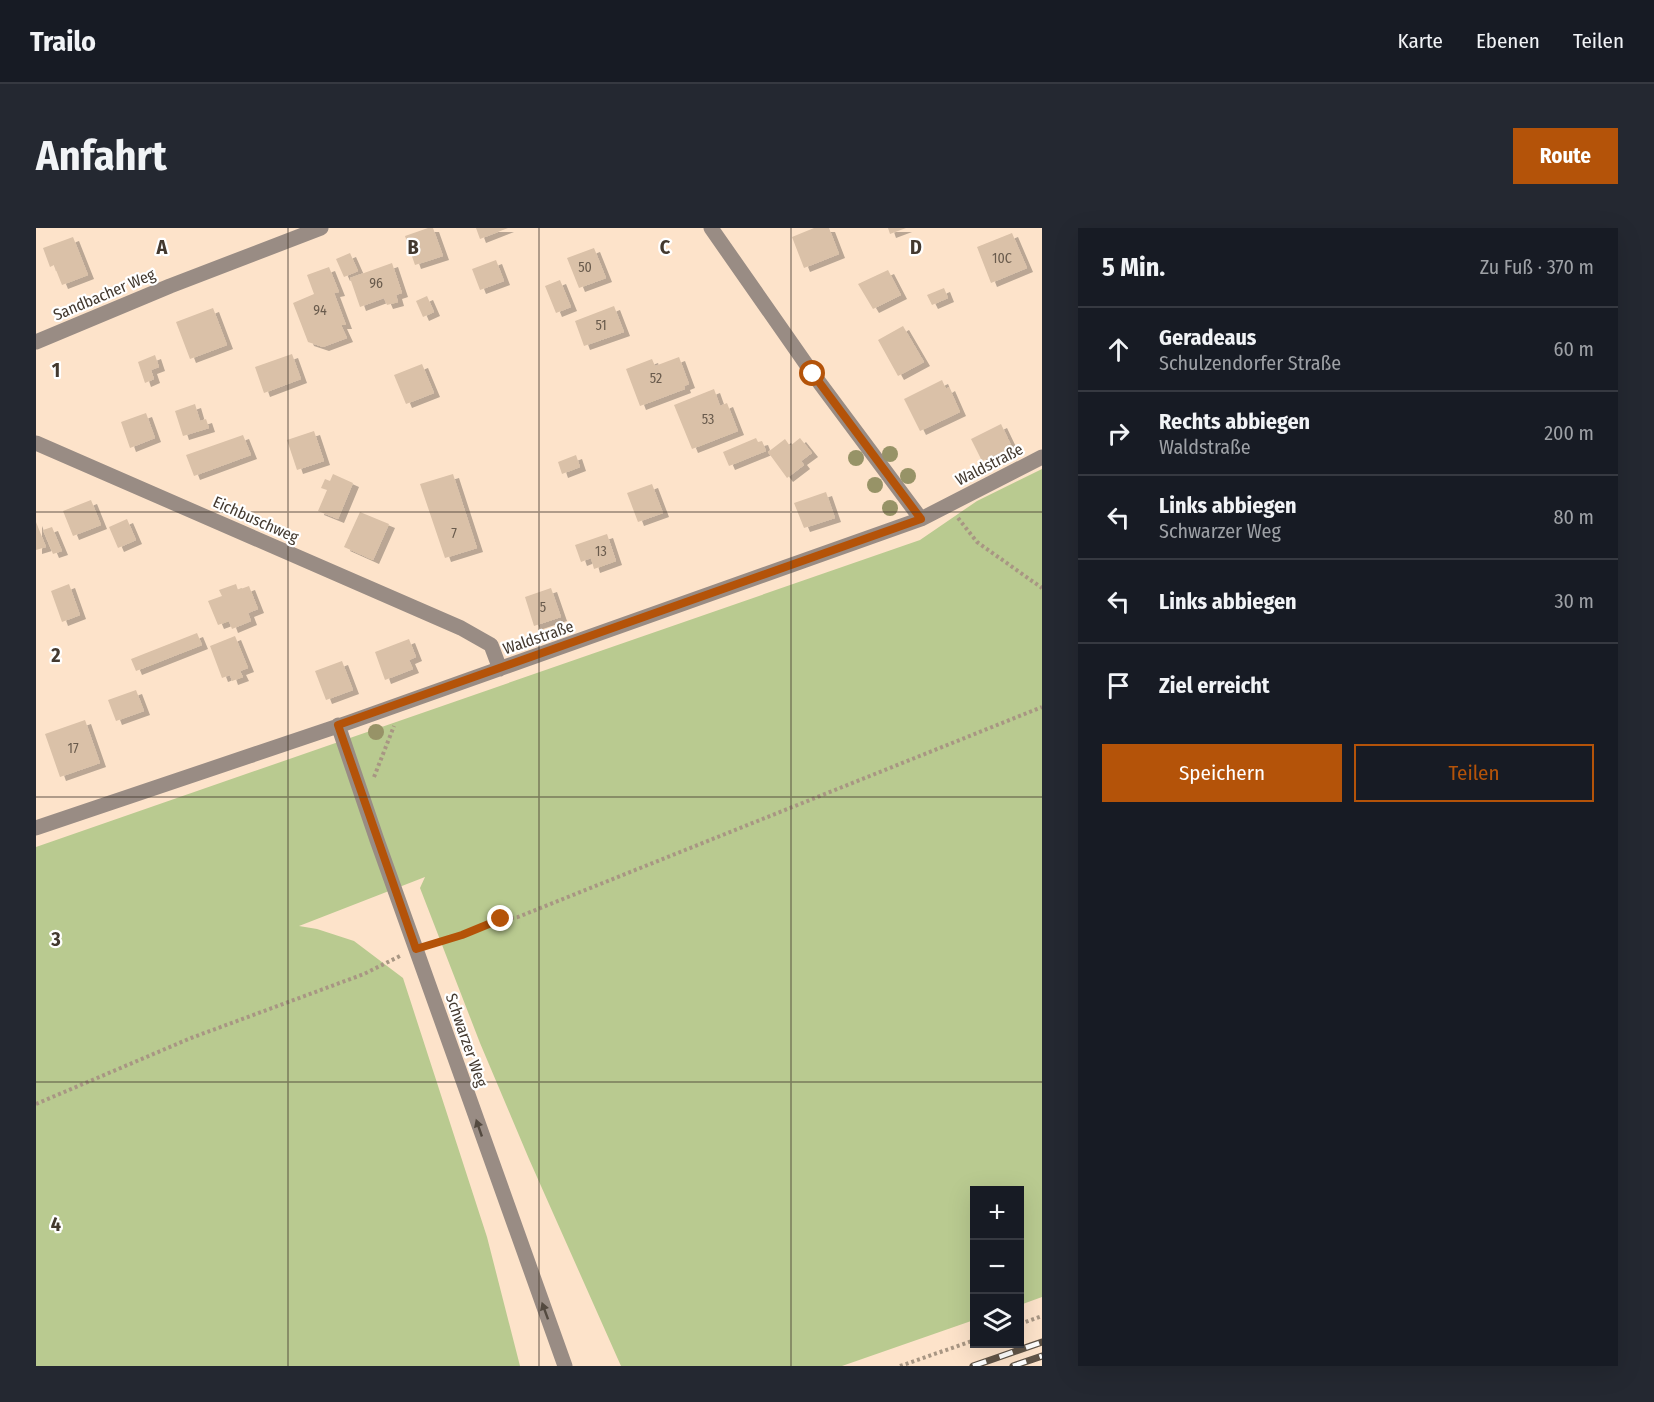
<!DOCTYPE html>
<html lang="de">
<head>
<meta charset="utf-8">
<style>
	:root { --surface:#171b24; --page:#242831; --text:#f1f3f6; --muted:#9ea1a6; --line:#363941; --accent:#b45309 }
	body { margin:0; font-family:"Fira Sans Condensed",sans-serif; background:var(--page); color:var(--text) }
	.controls { position:absolute; right:18px; bottom:18px; display:grid; overflow:hidden; border-radius:0px; box-shadow:0 6px 24px #0002 }
	.controls button { width:54px; height:54px; display:grid; place-items:center; padding:0; border:0; border-bottom:2px solid var(--line); background:var(--surface); color:var(--text); font:30px sans-serif }
	.stop { position:absolute; width:18px; height:18px; margin:-14px; border:4px solid #b45309; border-radius:50%; background:#fff }
	.stop.end { background:#b45309; border-color:#fff; box-shadow:0 2px 6px #0008 }
	.list { margin:0; padding:0; list-style:none }
	h2 { display:flex; justify-content:space-between; align-items:center; height:78px; margin:0; padding:0 24px; font-size:26px }
	h2 small { font-size:20px; font-weight:400; color:var(--muted) }
	.list li { display:grid; grid-template-columns:39px 1fr auto; gap:18px; align-items:center; box-sizing:border-box; height:84px; padding:0 24px; border-top:2px solid var(--line) }
	.list b { display:block; font-size:22px; white-space:nowrap }
	.list p { margin:0; font-size:20px; white-space:nowrap; color:var(--muted) }
	.list em { font-size:20px; font-style:normal; color:var(--muted) }
	.actions { display:flex; gap:12px; padding:18px 24px }
	.actions a { flex:1; padding:14px 0; border:2px solid var(--accent); border-radius:0px; text-align:center; font-size:21px; color:var(--accent) }
	.actions .main { background:var(--accent); color:#fff }
	.icon { flex:none; width:33px; height:33px; fill:none; stroke:currentColor; stroke-width:2; stroke-linecap:round; stroke-linejoin:round }
	.map { position:relative; flex:none; width:1006px; height:1138px; overflow:hidden; border-radius:0px }
	header { display:flex; align-items:center; gap:36px; box-sizing:border-box; height:84px; padding:0 30px; background:var(--surface); border-bottom:2px solid var(--line) }
	header strong { font-size:28px }
	nav { display:flex; gap:33px; margin-inline-start:auto; font-size:21px }
	.intro { display:flex; align-items:center; justify-content:space-between; box-sizing:border-box; height:144px; padding:0 36px }
	h1 { margin:0; font-size:42px }
	.button { padding:15px 27px; border-radius:0px; background:var(--accent); color:#fff; font-size:21px; font-weight:700 }
	main { display:flex; gap:36px; padding:0 36px }
	aside { flex:1; background:var(--surface); border-radius:0px; box-shadow:0 6px 24px #0002 }
	.map>svg:first-child { display:block }
</style>
</head>
<body>
<header>
<strong>Trailo</strong>
<nav><a>Karte</a><a>Ebenen</a><a>Teilen</a></nav>
</header>
<div class="intro"><h1>Anfahrt</h1><a class="button">Route</a></div>
<main>
<div class="map">
<svg width="1006" height="1138" viewBox="0 0 1006 1138">
	<defs>
		<filter id="shadow"><feDropShadow dx="6" dy="4" stdDeviation="0" flood-color="#0004"/></filter>
	</defs>
	<rect width="100%" height="100%" fill="#fde3ca"/>
	<!-- green -->
	<path fill="#b9ca90" d="M 1006,241 L 1006,1069 L 984,1077 L 984,962 L 939,962 L 938,1092 L 806,1138 L 585,1138 L 493,931 L 444,815 L 384,660 L 389,649 L 263,698 L 281,701 L 318,713 L 367,750 L 451,1009 L 484,1138 L 0,1138 L 0,619 L 884,312 L 941,273 Z"/>
	<!-- building -->
	<path fill="#dac1a8" filter="url(#shadow)" d="M 392,0 L 397,0 L 407,28 L 379,37 L 369,8 Z
		M 440,0 L 472,0 L 444,11 Z
		M 778,0 L 793,0 L 803,26 L 768,40 L 756,9 Z
		M 852,0 L 870,0 L 854,6 Z
		M 976,5 L 991,40 L 955,55 L 941,19 Z
		M 37,9 L 52,47 L 26,57 L 18,37 L 14,39 L 7,20 Z
		M 558,20 L 570,50 L 543,60 L 531,30 Z
		M 314,25 L 322,43 L 308,49 L 300,31 Z
		M 460,32 L 468,53 L 444,62 L 436,41 Z
		M 356,35 L 366,65 L 360,67 L 362,74 L 351,77 L 348,70 L 324,79 L 314,50 Z
		M 293,39 L 303,64 L 298,65 L 310,97 L 305,97 L 311,110 L 287,119 L 272,114 L 257,75 L 278,66 L 271,47 Z
		M 852,42 L 865,67 L 837,81 L 822,56 Z
		M 524,52 L 535,79 L 520,85 L 509,58 Z
		M 908,60 L 912,70 L 896,77 L 891,67 Z
		M 391,68 L 398,84 L 387,89 L 380,73 Z
		M 578,78 L 588,104 L 548,118 L 539,93 Z
		M 177,80 L 191,117 L 154,131 L 140,94 Z
		M 867,98 L 888,134 L 862,148 L 842,112 Z
		M 256,126 L 265,151 L 228,165 L 219,139 Z
		M 119,127 L 123,139 L 115,142 L 118,151 L 109,155 L 102,134 Z
		M 643,129 L 653,156 L 648,158 L 649,161 L 604,178 L 590,141 L 616,131 L 619,138 Z
		M 386,136 L 398,165 L 370,176 L 358,147 Z
		M 906,152 L 910,161 L 913,159 L 924,184 L 884,203 L 868,171 Z
		M 678,161 L 684,178 L 691,175 L 702,203 L 656,221 L 638,177 Z
		M 159,176 L 164,193 L 170,191 L 173,200 L 147,208 L 139,183 Z
		M 110,185 L 119,210 L 94,220 L 85,194 Z
		M 965,196 L 976,219 L 946,233 L 935,211 Z
		M 278,203 L 288,233 L 261,242 L 251,212 Z
		M 207,207 L 215,227 L 158,248 L 150,227 Z
		M 720,210 L 722,214 L 726,213 L 730,223 L 693,238 L 687,224 Z
		M 764,210 L 776,225 L 765,233 L 768,237 L 751,250 L 732,224 L 749,211 L 754,218 Z
		M 540,227 L 544,239 L 526,246 L 522,234 Z
		M 297,246 L 317,255 L 302,291 L 282,283 L 291,262 L 285,260 L 289,251 L 294,253 Z
		M 417,246 L 441,320 L 409,330 L 384,256 Z
		M 616,256 L 627,285 L 602,294 L 591,265 Z
		M 790,264 L 799,290 L 768,300 L 758,275 Z
		M 55,272 L 65,297 L 37,308 L 27,283 Z
		M 324,284 L 353,296 L 337,332 L 308,319 Z
		M 91,291 L 100,312 L 82,320 L 73,299 Z
		M 0,294 L 10,319 L 0,322 Z
		M 16,299 L 26,323 L 17,326 L 7,302 Z
		M 571,306 L 580,333 L 558,341 L 555,330 L 545,334 L 539,317 Z
		M 33,356 L 44,387 L 26,394 L 15,363 Z
		M 200,356 L 202,362 L 213,358 L 222,381 L 212,385 L 215,393 L 196,401 L 193,393 L 182,397 L 172,373 L 186,368 L 183,362 Z
		M 515,360 L 525,389 L 498,398 L 489,369 Z
		M 161,405 L 166,417 L 100,443 L 95,431 Z
		M 199,408 L 212,440 L 204,443 L 207,449 L 196,453 L 194,447 L 186,450 L 174,418 Z
		M 373,411 L 380,429 L 373,432 L 377,441 L 349,452 L 339,424 Z
		M 306,433 L 317,462 L 290,472 L 279,443 Z
		M 100,462 L 108,483 L 80,493 L 72,472 Z
		M 49,492 L 64,535 L 24,549 L 9,506 Z"/>
	<g fill="none" stroke-linecap="round" stroke-linejoin="round">
		<!-- path -->
		<path stroke="#a89683" stroke-width="4" stroke-dasharray="3 3" stroke-linecap="butt" d="M 922,290 L 941,314 L 1006,360
			M 338,549 L 358,498
			M 395,716 C 425,708 451,693 482,689 L 1006,479
			M 0,876 L 155,810 L 328,746 L 366,727
			M 984,1096 L 1006,1088
			M 864,1138 L 939,1112"/>
		<!-- minor -->
		<path stroke="#998c84" stroke-width="15" d="M 675,0 L 777,146 L 885,291
			M 0,114 L 134,58 L 285,0
			M 0,215 L 425,400 L 455,417 L 464,441
			M 302,497 L 341,612 L 529,1138
			M 0,600 L 311,495 L 885,291 L 1006,229"/>
		<defs>
			<path id="rail" d="M 937,1138 L 1006,1114
				M 977,1138 L 1006,1128"/>
		</defs>
		<!-- rail casing -->
		<use href="#rail" stroke="#5f5346" stroke-width="7"/>
		<!-- rail -->
		<use href="#rail" stroke="#fff" stroke-width="4.5" stroke-dasharray="14" stroke-linecap="butt"/>
	</g>
	<!-- trees -->
	<g fill="#979367">
		<circle cx="854" cy="226" r="8"/>
		<circle cx="820" cy="230" r="8"/>
		<circle cx="872" cy="248" r="8"/>
		<circle cx="839" cy="257" r="8"/>
		<circle cx="854" cy="280" r="8"/>
		<circle cx="340" cy="504" r="8"/>
	</g>
	<!-- one-way arrows -->
	<defs><path id="oneway-solid" d="M-6-.8H1V-3.2L6.5 0L1 3.2V.8H-6Z" transform="scale(1.5)"/></defs>
	<g fill="#544a40">
		<use href="#oneway-solid" transform="translate(443 900) rotate(-109)"/>
		<use href="#oneway-solid" transform="translate(509 1083) rotate(-110)"/>
	</g>
	<g fill="none" stroke-linecap="round" stroke-linejoin="round">
		<!-- route -->
		<path stroke="#b45309" stroke-width="8" d="M 465,691 L 426,707 L 380,721 L 302,497 L 885,291 L 777,146"/>
	</g>
	<!-- grid -->
	<path fill="none" stroke="#43392f" stroke-width="1.5" stroke-opacity="0.55" d="M 252,0 L 252,1138M 503,0 L 503,1138M 755,0 L 755,1138M 0,284 L 1006,284M 0,569 L 1006,569M 0,854 L 1006,854"/>
	<g text-anchor="middle" stroke-width="4.5" stroke-linejoin="round" paint-order="stroke">
		<!-- number labels -->
		<g font-size="14" fill="#695b4d">
			<text x="966" y="35">10C</text>
			<text x="549" y="44">50</text>
			<text x="340" y="60">96</text>
			<text x="284" y="87">94</text>
			<text x="565" y="102">51</text>
			<text x="620" y="155">52</text>
			<text x="672" y="196">53</text>
			<text x="418" y="310">7</text>
			<text x="565" y="328">13</text>
			<text x="507" y="384">5</text>
			<text x="37" y="525">17</text>
		</g>
		<!-- street labels -->
		<g font-size="16" fill="#43392f" stroke="#fff">
			<text transform="translate(68 66) rotate(-23)" y="6">Sandbacher Weg</text>
			<text transform="translate(953 236) rotate(-27)" y="6">Waldstraße</text>
			<text transform="translate(220 291) rotate(24)" y="6">Eichbuschweg</text>
			<text transform="translate(502 409) rotate(-19)" y="6">Waldstraße</text>
			<text transform="translate(431 812) rotate(71)" y="6">Schwarzer Weg</text>
		</g>
	</g>
	<g font-size="20" text-anchor="middle" font-weight="bold" fill="#43392f" stroke="#fff" stroke-width="4.5" stroke-linejoin="round" paint-order="stroke">
		<text x="126" y="26">A</text>
		<text x="377" y="26">B</text>
		<text x="629" y="26">C</text>
		<text x="880" y="26">D</text>
		<text x="20" y="149">1</text>
		<text x="20" y="434">2</text>
		<text x="20" y="718">3</text>
		<text x="20" y="1003">4</text>
	</g>
</svg>
<div class="controls">
<button>+</button>
<button>−</button>
<button><svg class="icon" aria-label="layers" viewBox="0 0 24 24"><path d="M12 4l9 5-9 5-9-5zM3 14l9 5 9-5"/></svg></button>
</div>
<div class="stop" style="left:777px;top:146px"></div>
<div class="stop end" style="left:465px;top:691px"></div>
</div>
<aside>
<h2>5 Min.<small>Zu Fuß · 370 m</small></h2>
<ul class="list">
<li><svg class="icon" aria-label="ahead" viewBox="0 0 24 24"><path d="M12 20V5M6 11l6-6 6 6"/></svg><div><b>Geradeaus</b><p>Schulzendorfer Straße</p></div><em>60 m</em></li>
<li><svg class="icon" aria-label="right" viewBox="0 0 24 24"><path d="M7 20v-9h11M14 6l5 5-5 5"/></svg><div><b>Rechts abbiegen</b><p>Waldstraße</p></div><em>200 m</em></li>
<li><svg class="icon" aria-label="left" viewBox="0 0 24 24"><path d="M17 20v-9H6M10 6l-5 5 5 5"/></svg><div><b>Links abbiegen</b><p>Schwarzer Weg</p></div><em>80 m</em></li>
<li><svg class="icon" aria-label="left" viewBox="0 0 24 24"><path d="M17 20v-9H6M10 6l-5 5 5 5"/></svg><div><b>Links abbiegen</b></div><em>30 m</em></li>
<li><svg class="icon" aria-label="arrive" viewBox="0 0 24 24"><path d="M6 21V4h12l-3 4 3 4H6"/></svg><div><b>Ziel erreicht</b></div></li>
</ul>
<div class="actions"><a class="main">Speichern</a><a>Teilen</a></div>
</aside>
</main>
</body>
</html>
